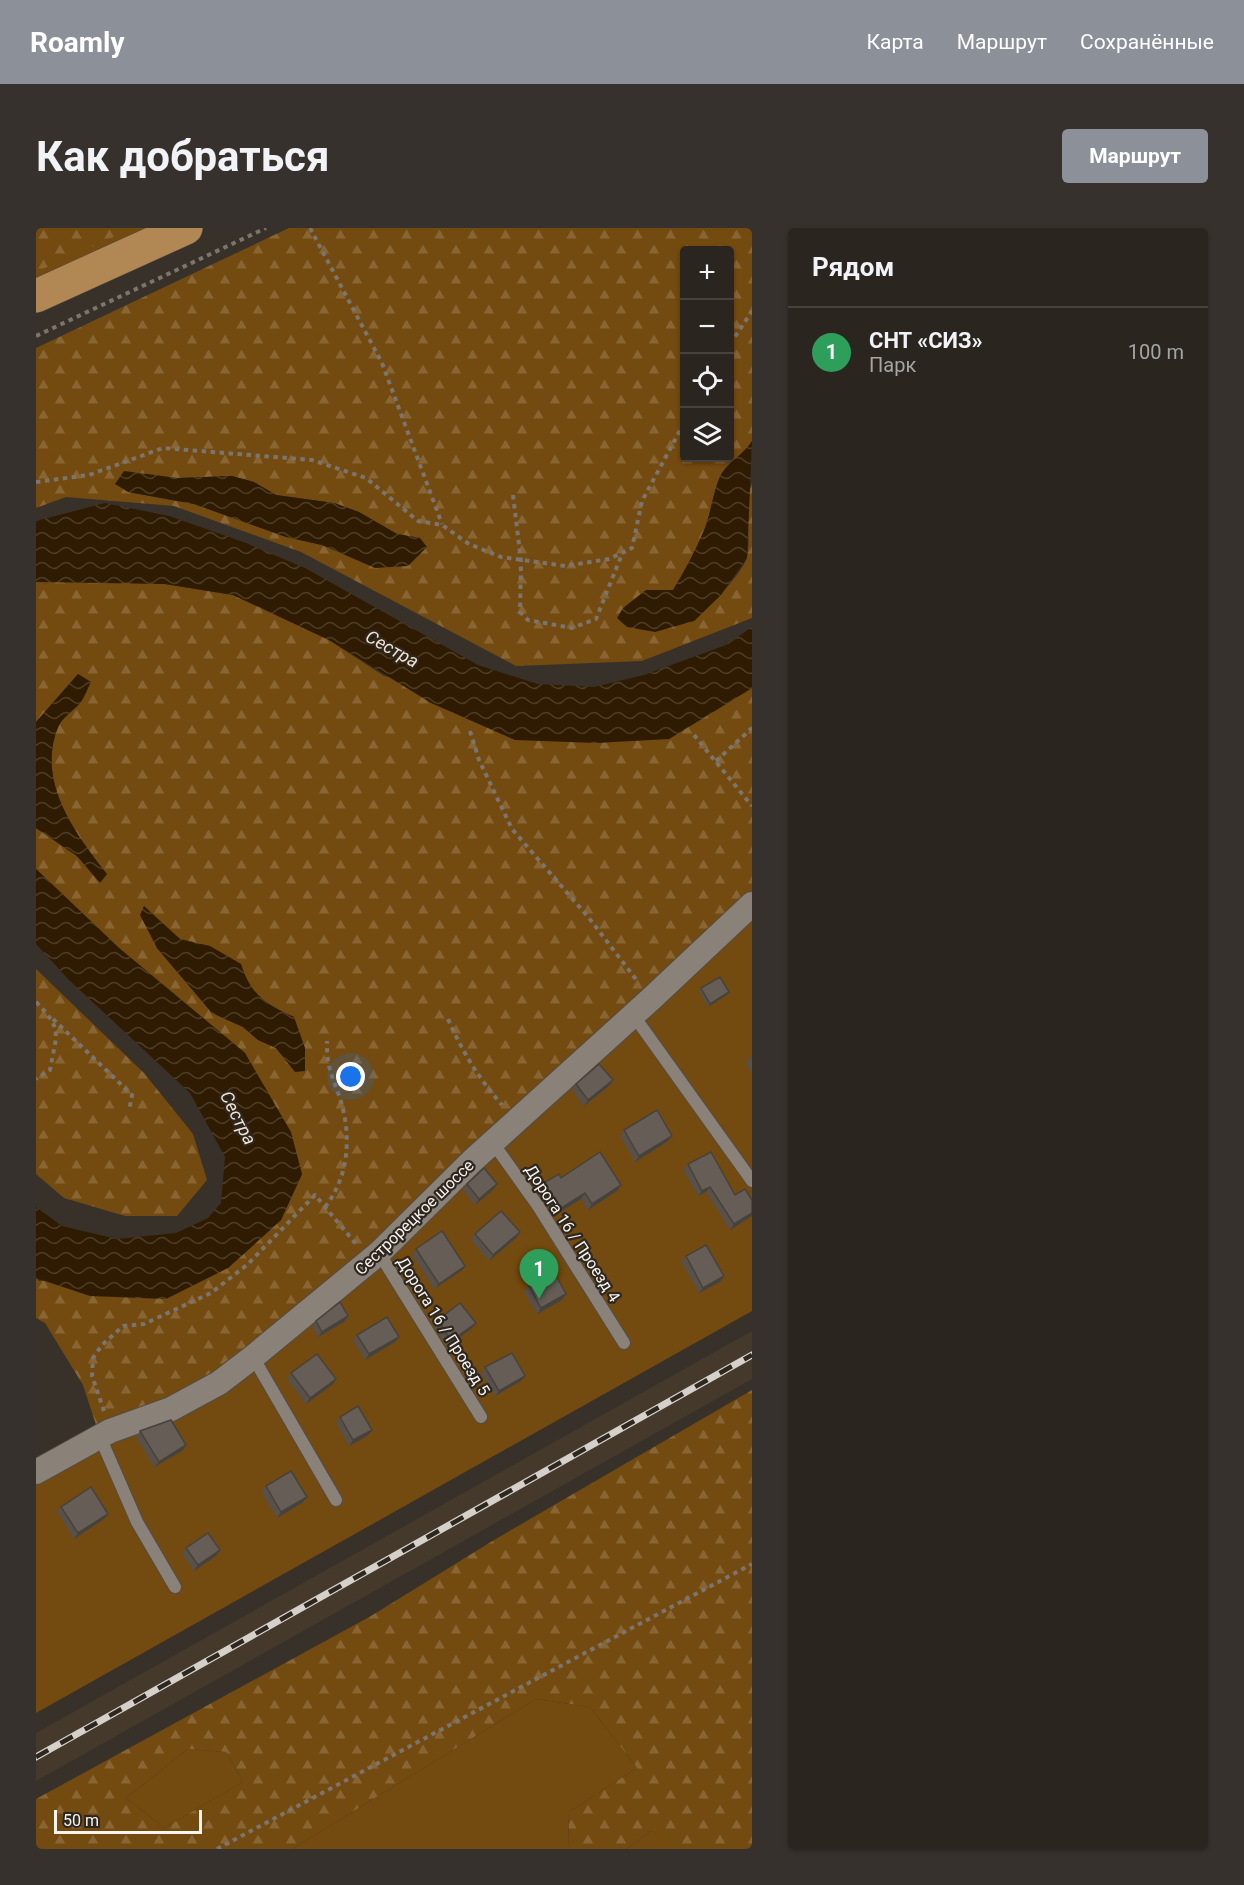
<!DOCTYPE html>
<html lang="ru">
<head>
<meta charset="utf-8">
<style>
	:root { --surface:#2a251f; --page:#36312c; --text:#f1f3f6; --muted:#a5a5a4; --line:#46423d; --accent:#8c9099 }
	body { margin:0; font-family:Roboto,sans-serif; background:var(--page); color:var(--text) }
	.controls { position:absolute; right:18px; top:18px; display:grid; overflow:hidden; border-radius:6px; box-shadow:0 2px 4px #0004 }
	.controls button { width:54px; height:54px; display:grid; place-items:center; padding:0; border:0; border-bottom:2px solid var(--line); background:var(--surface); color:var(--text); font:30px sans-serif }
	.scale { position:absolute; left:18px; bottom:15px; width:148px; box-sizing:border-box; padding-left:6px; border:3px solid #f8f3ee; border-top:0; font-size:16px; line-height:21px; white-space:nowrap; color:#f8f3ee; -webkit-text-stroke:4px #2e271f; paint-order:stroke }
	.you { position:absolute; left:315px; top:849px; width:21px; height:21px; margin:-15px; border:4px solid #fff; border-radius:50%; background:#1a73e8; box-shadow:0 0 0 9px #1a73e833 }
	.badge { display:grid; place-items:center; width:39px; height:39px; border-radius:50%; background:var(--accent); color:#fff; font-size:20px; font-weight:700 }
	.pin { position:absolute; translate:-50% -50px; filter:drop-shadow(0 2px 3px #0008) }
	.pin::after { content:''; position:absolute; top:32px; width:21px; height:18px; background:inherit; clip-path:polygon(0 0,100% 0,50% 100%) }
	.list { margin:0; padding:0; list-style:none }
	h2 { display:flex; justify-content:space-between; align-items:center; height:78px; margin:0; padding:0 24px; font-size:26px }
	h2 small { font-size:20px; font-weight:400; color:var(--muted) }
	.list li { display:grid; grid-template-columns:39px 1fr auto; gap:18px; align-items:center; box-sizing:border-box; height:90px; padding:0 24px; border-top:2px solid var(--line) }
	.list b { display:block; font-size:22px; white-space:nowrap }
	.list p { margin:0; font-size:20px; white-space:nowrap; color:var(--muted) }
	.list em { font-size:20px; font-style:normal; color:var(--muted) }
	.icon { flex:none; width:33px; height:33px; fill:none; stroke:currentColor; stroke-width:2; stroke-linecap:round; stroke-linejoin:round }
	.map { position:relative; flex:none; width:716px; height:1621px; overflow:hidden; border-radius:6px }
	header { display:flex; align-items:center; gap:36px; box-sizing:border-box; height:84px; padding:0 30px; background:var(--accent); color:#fff }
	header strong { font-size:28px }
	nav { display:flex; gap:33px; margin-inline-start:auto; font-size:21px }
	.intro { display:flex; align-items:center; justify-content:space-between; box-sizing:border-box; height:144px; padding:0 36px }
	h1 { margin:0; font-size:42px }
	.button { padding:15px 27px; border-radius:6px; background:var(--accent); color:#fff; font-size:21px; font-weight:700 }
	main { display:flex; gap:36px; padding:0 36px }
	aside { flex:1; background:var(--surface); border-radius:6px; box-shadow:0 2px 4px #0004 }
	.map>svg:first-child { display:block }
</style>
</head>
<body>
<header>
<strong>Roamly</strong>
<nav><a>Карта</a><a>Маршрут</a><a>Сохранённые</a></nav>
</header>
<div class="intro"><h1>Как добраться</h1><a class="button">Маршрут</a></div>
<main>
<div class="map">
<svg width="716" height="1621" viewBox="0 0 716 1621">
	<defs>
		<pattern id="forest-firs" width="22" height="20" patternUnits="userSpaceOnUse" patternTransform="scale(1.5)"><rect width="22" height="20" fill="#734a0f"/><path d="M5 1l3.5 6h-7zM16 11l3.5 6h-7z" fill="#886532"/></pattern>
		<pattern id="water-waves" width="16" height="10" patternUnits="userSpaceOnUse" patternTransform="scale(1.5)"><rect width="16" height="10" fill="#2f1b01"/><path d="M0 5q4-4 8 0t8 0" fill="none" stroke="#4e3d26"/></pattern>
	</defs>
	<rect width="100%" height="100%" fill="#383129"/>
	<!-- built -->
	<path fill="#45392c" d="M 716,1103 L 716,1151 L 0,1553 L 0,1505 Z"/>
	<!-- green -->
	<path fill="#734a0f" d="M 0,0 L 124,0 L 0,57 Z
		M 716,677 L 716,1083 L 0,1485 L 0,1244 L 64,1209 Z
		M 500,1471 L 554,1479 L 601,1540 L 533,1584 L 532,1621 L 256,1621 Z
		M 152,1521 L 190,1524 L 207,1554 L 128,1600 L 90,1570 Z
		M 615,1603 L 645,1619 L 645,1621 L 590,1621 Z"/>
	<!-- forest -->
	<path fill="url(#forest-firs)" fill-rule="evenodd" d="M 0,0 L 97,0 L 0,44 Z
		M 253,0 L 716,0 L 716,213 C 707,228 690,234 683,251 C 677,266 675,284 669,300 C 660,322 649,342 637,363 L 658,393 C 671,380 707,346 711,329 C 716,305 706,277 716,255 L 716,390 L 606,433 L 480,438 L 265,324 L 138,278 L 30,269 L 0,280 L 0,120 ZM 648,22 L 694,22 L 694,230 L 648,230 ZM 196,248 L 218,254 L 240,267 L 298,275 L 323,284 L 361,306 L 384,310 L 339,339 L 286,317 L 250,309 L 158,276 L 92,264 L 142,250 Z
		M 3,352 L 129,356 L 197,367 L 293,412 L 348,448 L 633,511 L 716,460 L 716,677 L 217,1129 L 64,1209 L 47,1157 L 9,1095 L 0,1090 L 0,1050 L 3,1053 L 192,1040 L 245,992 L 266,946 L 209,825 L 83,720 L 0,641 L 0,600 L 41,628 L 64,654 L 70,646 C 39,605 0,554 22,499 C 26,490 37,483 44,475 C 48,469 51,461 54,454 L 42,446 L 0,494 L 0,354 ZM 107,679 L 144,711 L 205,736 C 214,766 230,777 258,789 L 259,843 L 240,820 L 222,812 L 207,799 L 176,785 L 121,720 Z
		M 0,741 L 108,845 L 157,906 L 171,952 L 141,988 L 89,988 L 28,970 L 0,946 Z
		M 716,1162 L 716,1621 L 645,1621 L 615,1603 L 590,1621 L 532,1621 L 533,1584 L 601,1540 L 554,1479 L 500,1471 L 256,1621 L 0,1621 L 0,1571 L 335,1388 L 458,1312 ZM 152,1521 L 190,1524 L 207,1554 L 128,1600 L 90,1570 Z"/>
	<!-- water -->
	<path fill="url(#water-waves)" d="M 716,213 L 711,330 L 685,367 L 658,393 L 619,404 L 591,399 L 581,390 L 587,380 L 610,362 L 637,362 C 649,342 660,322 669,300 C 675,284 677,266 683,251 C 690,234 707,228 716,213 Z
		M 88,243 L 142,250 L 196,248 L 218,254 L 240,267 L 298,275 L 323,284 L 361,306 L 384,310 L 391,319 L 372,338 L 339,340 L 286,317 L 250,309 L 158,276 L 92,264 L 79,256 Z
		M 69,275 L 133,288 L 210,315 L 269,340 L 442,437 L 502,456 L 558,459 L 608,447 L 690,417 L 716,399 L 716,460 L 633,511 L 560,515 L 479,512 L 395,475 L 293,412 L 197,367 L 129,356 L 0,354 L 0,293 Z
		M 42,446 L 55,454 C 51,461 49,469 44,475 C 37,483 26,490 22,499 C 0,554 39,605 71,646 L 64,655 L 41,628 L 0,600 L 0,494 Z
		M 0,641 L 83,720 L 209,825 L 255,904 L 266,946 L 245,992 L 192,1040 L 130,1071 L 54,1068 L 0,1050 L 0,979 L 26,998 L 81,1011 L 140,1005 L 172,990 L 185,975 L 189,929 L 154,865 L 33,752 L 0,716 Z
		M 108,678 L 144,711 L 174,718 L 205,736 C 214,766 230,777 258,789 L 269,820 L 269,843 L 259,844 L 240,820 L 222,812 L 207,799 L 176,785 L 121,720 L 104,687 Z"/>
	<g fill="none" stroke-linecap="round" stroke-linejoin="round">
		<defs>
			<path id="service" d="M 598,788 L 716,953
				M 457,915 L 502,978 L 588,1115
				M 343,1025 L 445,1189
				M 217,1129 L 300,1272
				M 64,1209 L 101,1294 L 139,1359"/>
			<path id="minor" d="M 0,1244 L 74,1203 L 135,1181 L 183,1155 L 217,1129 L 343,1025 L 436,933 L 615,771 L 716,676"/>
			<path id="trunk" d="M 0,68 L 150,0"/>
		</defs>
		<!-- service casing -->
		<use href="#service" stroke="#534d46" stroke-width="14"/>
		<!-- minor casing -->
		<use href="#minor" stroke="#534d46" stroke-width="26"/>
		<!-- trunk casing -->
		<use href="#trunk" stroke="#534d46" stroke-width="34"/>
		<!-- path -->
		<path stroke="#7b756e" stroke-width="4" stroke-dasharray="4.5 4.5" stroke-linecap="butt" d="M 274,0 L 346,135 L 406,296
			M 0,108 L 230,0
			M 694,116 L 716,83
			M 0,254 L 53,247 L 127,220 L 276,232 L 330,250 L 382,293 L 406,297 L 433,316 L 465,329 L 529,338 L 573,331 L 596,320 L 606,273 L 648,195
			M 477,267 L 485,333 L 484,384 L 492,392 L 536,400 L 560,391 L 586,326
			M 434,503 L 443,532 L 476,601 L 553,690 L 602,754
			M 658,507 L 716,578
			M 680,533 L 716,500
			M 0,774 C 28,802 20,806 14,842 L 0,851
			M 17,791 L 96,867 L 93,883
			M 412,791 C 426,823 443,851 466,877
			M 289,979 C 311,951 315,915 307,881 C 300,853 290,844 291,813
			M 68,1183 L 56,1148 L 57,1130 L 66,1117 L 87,1098 L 108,1096 L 175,1065 L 212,1036 L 279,967 L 320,1016
			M 181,1621 L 716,1336"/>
		<!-- service -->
		<use href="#service" stroke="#8a8279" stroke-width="12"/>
		<!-- minor -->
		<use href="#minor" stroke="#8a8279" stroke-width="24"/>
		<!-- trunk -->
		<use href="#trunk" stroke="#b18754" stroke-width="33"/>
		<defs>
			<path id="rail" d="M 0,1529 L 716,1127"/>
		</defs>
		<!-- rail casing -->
		<use href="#rail" stroke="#d5d0ca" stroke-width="7"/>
		<!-- rail -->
		<use href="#rail" stroke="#2e271f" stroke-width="4.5" stroke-dasharray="14" stroke-linecap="butt"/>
	</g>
	<!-- wall -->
	<path fill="#58514a" d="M 665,760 L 693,764 L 691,767 L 672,779 L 663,763 Z
		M 716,828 L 716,846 L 710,835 L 714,829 Z
		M 577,852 L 573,858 L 548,878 L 536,862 L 540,856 Z
		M 588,902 L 632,913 L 599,934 L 584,908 Z
		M 652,936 L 699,967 L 716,972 L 716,988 L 694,1002 L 670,964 L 662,968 L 647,942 Z
		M 525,950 L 581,963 L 552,982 L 545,971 L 518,988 L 502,962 L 506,956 Z
		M 431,956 L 457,962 L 439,977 L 427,962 Z
		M 484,1004 L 480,1010 L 453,1033 L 435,1012 L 439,1006 Z
		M 380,1021 L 429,1038 L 425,1043 L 398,1061 L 376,1027 Z
		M 650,1028 L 684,1054 L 663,1065 L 645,1034 Z
		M 493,1058 L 526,1072 L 501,1086 L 488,1064 Z
		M 312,1088 L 308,1094 L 282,1109 L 276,1099 L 280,1093 Z
		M 402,1092 L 440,1095 L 436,1100 L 411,1119 L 398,1098 Z
		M 321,1107 L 359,1114 L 329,1132 L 317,1113 Z
		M 449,1139 L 485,1153 L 459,1168 L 445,1145 Z
		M 255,1145 L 296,1157 L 270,1176 L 251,1151 Z
		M 304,1189 L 336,1202 L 331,1208 L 313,1218 L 300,1195 Z
		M 104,1203 L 146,1223 L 118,1239 L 100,1209 Z
		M 230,1258 L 266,1275 L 241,1290 L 225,1264 Z
		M 25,1279 L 68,1291 L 38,1311 L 21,1284 Z
		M 150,1320 L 184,1322 L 180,1328 L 158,1343 L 146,1326 Z"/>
	<!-- shaded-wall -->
	<path fill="#47423c" d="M 693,764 L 691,767 L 672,779 L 674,776 Z
		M 577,852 L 573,858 L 548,878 L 552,872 Z
		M 636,908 L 632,913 L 599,934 L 603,928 Z
		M 461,956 L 457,962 L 439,977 L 443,971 Z
		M 585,957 L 581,963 L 552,982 L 556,976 Z
		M 674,959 L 670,964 L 662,968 L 666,963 Z
		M 549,965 L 545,971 L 518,988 L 522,982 Z
		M 716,985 L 716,988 L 694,1002 L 698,996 Z
		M 484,1004 L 480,1010 L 453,1033 L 457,1027 Z
		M 429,1038 L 425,1043 L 398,1061 L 403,1056 Z
		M 688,1048 L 684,1054 L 663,1065 L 667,1060 Z
		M 530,1066 L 526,1072 L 501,1086 L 505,1080 Z
		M 312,1088 L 308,1094 L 282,1109 L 286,1104 Z
		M 440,1095 L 436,1100 L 411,1119 L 415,1113 Z
		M 363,1109 L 359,1114 L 329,1132 L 333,1126 Z
		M 489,1148 L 485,1153 L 459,1168 L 463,1163 Z
		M 300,1151 L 296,1157 L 270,1176 L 274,1170 Z
		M 336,1202 L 331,1208 L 313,1218 L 317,1212 Z
		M 150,1217 L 146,1223 L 118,1239 L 123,1234 Z
		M 271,1269 L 266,1275 L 241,1290 L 245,1284 Z
		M 72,1286 L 68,1291 L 38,1311 L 42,1305 Z
		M 184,1322 L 180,1328 L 158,1343 L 162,1337 Z"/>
	<!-- building -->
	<path fill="#665e56" stroke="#47423c" stroke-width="1.5" d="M 684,749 L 693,764 L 674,776 L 665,760 Z
		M 563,836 L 577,852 L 552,872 L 540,856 Z
		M 621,882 L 636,908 L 603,928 L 588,902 Z
		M 564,924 L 585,957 L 556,976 L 549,965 L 522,982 L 506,956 L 523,946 L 525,950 Z
		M 675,924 L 699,967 L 709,961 L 716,972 L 716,985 L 698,996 L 674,959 L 666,963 L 652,936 Z
		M 448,940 L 461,956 L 443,971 L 431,956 Z
		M 465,983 L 484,1004 L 457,1027 L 439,1006 Z
		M 406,1003 L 429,1038 L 403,1056 L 380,1021 Z
		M 670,1017 L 688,1048 L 667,1060 L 650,1028 Z
		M 518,1044 L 530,1066 L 505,1080 L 493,1058 Z
		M 304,1074 L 312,1088 L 286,1104 L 280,1093 Z
		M 424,1075 L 440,1095 L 415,1113 L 402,1092 Z
		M 351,1089 L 363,1109 L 333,1126 L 321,1107 Z
		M 476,1125 L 489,1148 L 463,1163 L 449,1139 Z
		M 281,1126 L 300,1151 L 274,1170 L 255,1145 Z
		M 322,1178 L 336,1202 L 317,1212 L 304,1189 Z
		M 135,1192 L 150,1217 L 123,1234 L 104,1203 Z
		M 255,1243 L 271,1269 L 245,1284 L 230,1258 Z
		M 55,1259 L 72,1286 L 42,1305 L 25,1279 Z
		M 172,1305 L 184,1322 L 162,1337 L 150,1320 Z"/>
	<g text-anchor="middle" stroke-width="4.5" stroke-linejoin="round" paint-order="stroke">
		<!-- street labels -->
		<g font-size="16" fill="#f8f3ee" stroke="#2e271f">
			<text transform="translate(378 989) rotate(-44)" y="6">Сестрорецкое шоссе</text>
			<text transform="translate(537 1005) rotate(57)" y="6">Дорога 16 / Проезд 4</text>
			<text transform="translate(408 1098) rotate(58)" y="6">Дорога 16 / Проезд 5</text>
		</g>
		<!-- water labels -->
		<g font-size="18" font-style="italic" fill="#f2e1ce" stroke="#2e271f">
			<text transform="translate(356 421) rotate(29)" y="6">Сестра</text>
			<text transform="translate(202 890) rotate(63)" y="6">Сестра</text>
		</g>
	</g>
</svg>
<div class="controls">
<button>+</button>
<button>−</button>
<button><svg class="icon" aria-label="locate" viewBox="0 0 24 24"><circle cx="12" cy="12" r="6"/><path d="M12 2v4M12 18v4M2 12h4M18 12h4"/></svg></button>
<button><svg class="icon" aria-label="layers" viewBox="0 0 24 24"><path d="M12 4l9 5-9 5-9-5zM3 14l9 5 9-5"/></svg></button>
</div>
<div class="scale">50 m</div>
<div class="you"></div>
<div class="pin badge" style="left:503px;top:1071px;background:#2e9e5b">1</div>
</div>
<aside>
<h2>Рядом<small></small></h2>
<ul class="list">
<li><span class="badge" style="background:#2e9e5b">1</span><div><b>СНТ «СИЗ»</b><p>Парк</p></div><em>100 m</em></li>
</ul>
</aside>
</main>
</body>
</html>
